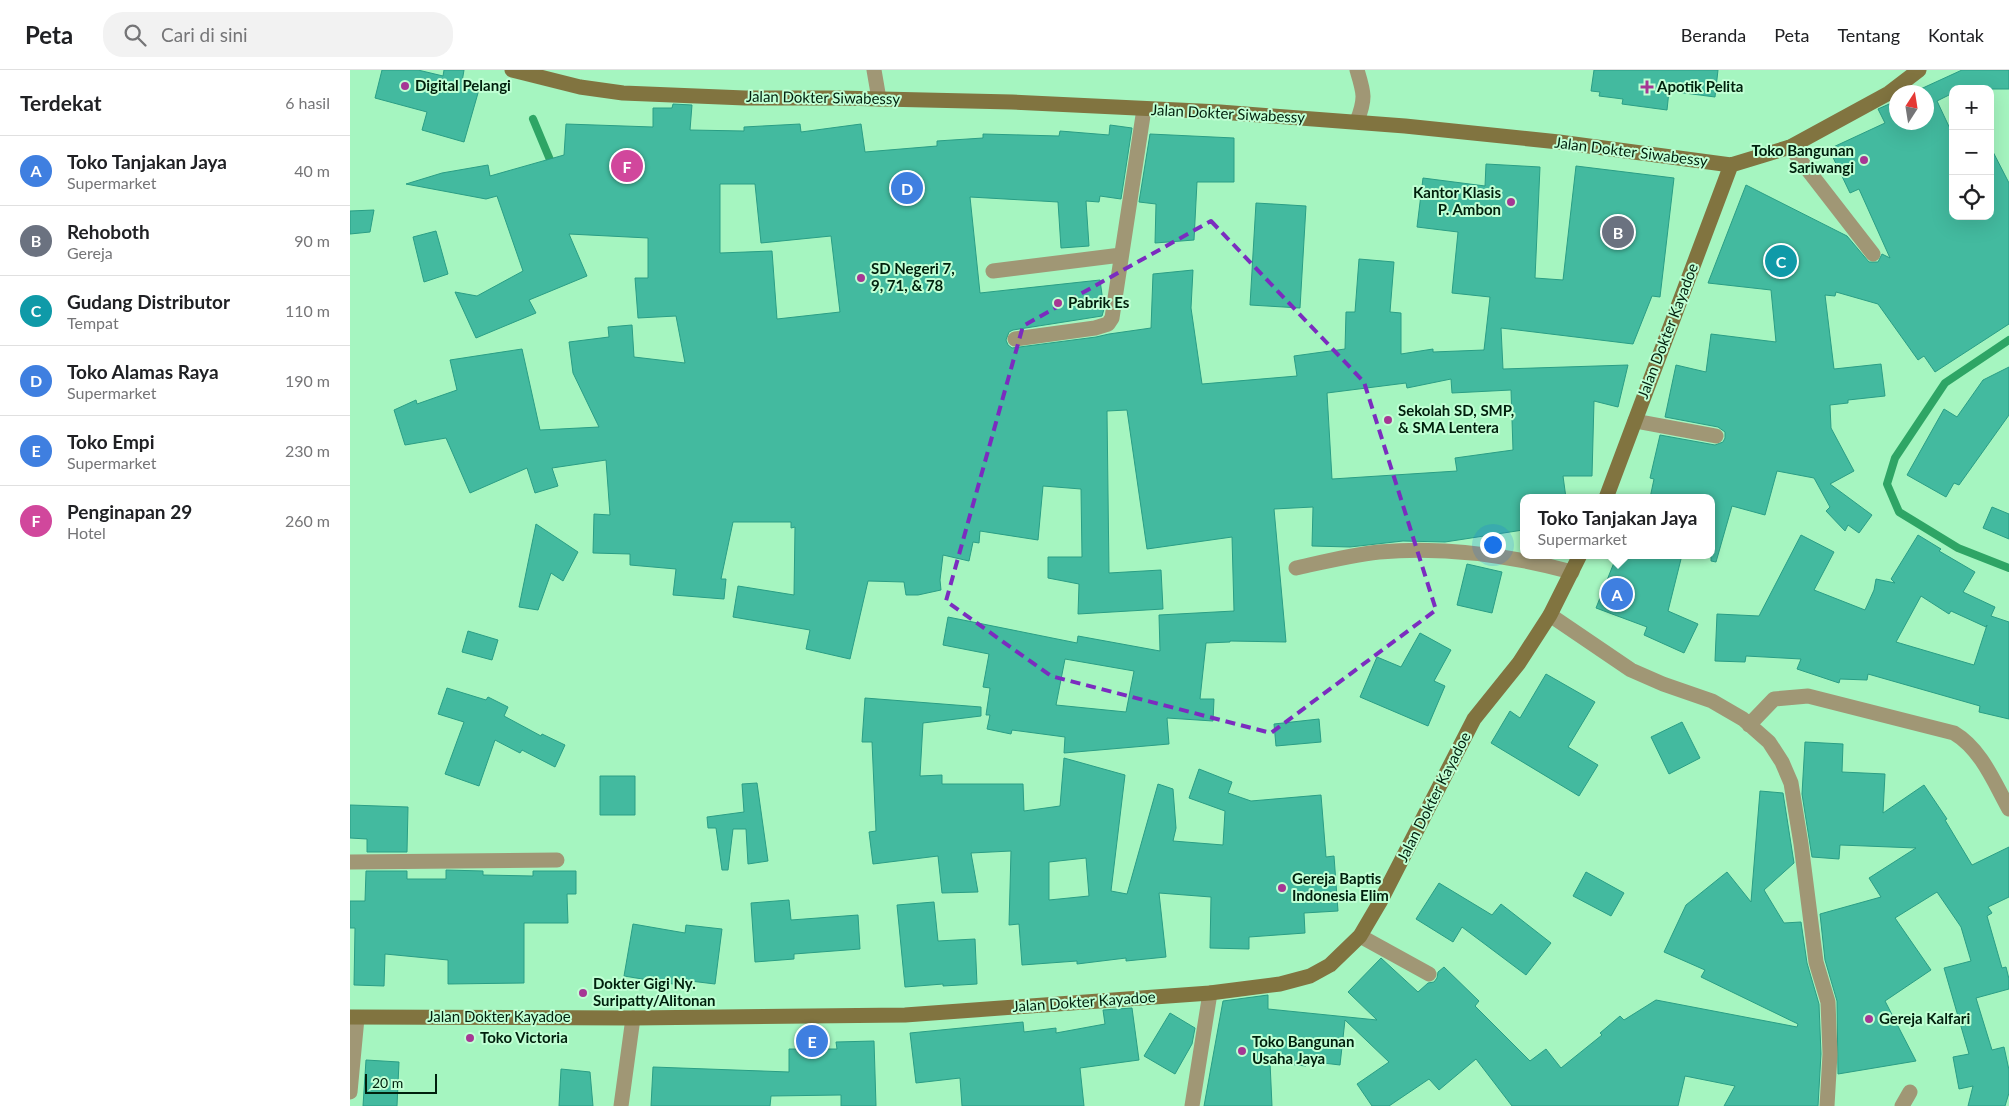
<!DOCTYPE html>
<html lang="id">
<head>
<meta charset="utf-8">
<style>
	:root { --surface:#fff; --page:#f2f2f2; --text:#202124; --muted:#757577; --line:#e0e0e0; --accent:#7c3aed }
	body { margin:0; font-family:Lato,sans-serif; background:var(--page); color:var(--text) }
	.controls { position:absolute; right:15px; top:15px; display:grid; overflow:hidden; border-radius:10px; box-shadow:0 5px 20px #0002 }
	.controls button { width:45px; height:45px; display:grid; place-items:center; padding:0; border:0; border-bottom:1px solid var(--line); background:var(--surface); color:var(--text); font:25px sans-serif }
	.compass { position:absolute; left:1539px; top:15px; width:45px; height:45px; border-radius:50%; background:var(--surface); box-shadow:0 5px 20px #0002; rotate:12deg }
	.scale { position:absolute; left:15px; bottom:12px; width:72px; box-sizing:border-box; padding-left:5px; border:2px solid #00200d; border-top:0; font-size:14px; line-height:18px; white-space:nowrap; color:#00200d; -webkit-text-stroke:4px #c0ffd4; paint-order:stroke }
	.you { position:absolute; left:1142px; top:474px; width:18px; height:18px; margin:-12px; border:4px solid #fff; border-radius:50%; background:#1a73e8; box-shadow:0 0 0 8px #1a73e833 }
	.badge { display:grid; place-items:center; width:32px; height:32px; border-radius:50%; background:var(--accent); color:#fff; font-size:16px; font-weight:700 }
	.pin { position:absolute; translate:-50% -50%; border:2px solid #fff; box-shadow:0 1px 5px #0006 }
	.popup { position:absolute; left:1170px; top:424px; width:195px; height:65px; box-sizing:border-box; display:grid; place-content:center; border-radius:10px; background:var(--surface); filter:drop-shadow(0 1px 4px #0005); font-size:16px; white-space:nowrap; color:var(--muted) }
	.popup b { font-size:19px; color:var(--text) }
	.popup::after { content:''; position:absolute; left:50%; top:100%; margin-left:-10px; border:10px solid transparent; border-top-color:var(--surface) }
	.list { margin:0; padding:0; list-style:none }
	h2 { display:flex; justify-content:space-between; align-items:center; height:65px; margin:0; padding:0 20px; font-size:21px }
	h2 small { font-size:16px; font-weight:400; color:var(--muted) }
	.list li { display:grid; grid-template-columns:32px 1fr auto; gap:15px; align-items:center; box-sizing:border-box; height:70px; padding:0 20px; border-top:1px solid var(--line) }
	.list b { display:block; font-size:19px; white-space:nowrap }
	.list p { margin:0; font-size:16px; white-space:nowrap; color:var(--muted) }
	.list em { font-size:16px; font-style:normal; color:var(--muted) }
	.icon { flex:none; width:28px; height:28px; fill:none; stroke:currentColor; stroke-width:2; stroke-linecap:round; stroke-linejoin:round }
	.map { position:relative; flex:none; width:1659px; height:1036px; overflow:hidden }
	header { display:flex; align-items:center; gap:30px; box-sizing:border-box; height:70px; padding:0 25px; background:var(--surface); border-bottom:1px solid var(--line) }
	header strong { font-size:24px }
	nav { display:flex; gap:28px; margin-inline-start:auto; font-size:18px }
	.search { width:350px; height:45px; background:var(--page); display:flex; align-items:center; gap:12px; box-sizing:border-box; padding:0 18px; border-radius:20px; color:var(--muted); font-size:19px }
	main { display:flex }
	aside { flex:1; background:var(--surface) }
	.map>svg:first-child { display:block }
</style>
</head>
<body>
<header>
<strong>Peta</strong>
<div class="search"><svg class="icon" aria-label="search" viewBox="0 0 24 24"><circle cx="10" cy="10" r="6"/><path d="M15 15l6 6"/></svg>Cari di sini</div>
<nav><a>Beranda</a><a>Peta</a><a>Tentang</a><a>Kontak</a></nav>
</header>
<main>
<aside>
<h2>Terdekat<small>6 hasil</small></h2>
<ul class="list">
<li><span class="badge" style="background:#3f7fe0">A</span><div><b>Toko Tanjakan Jaya</b><p>Supermarket</p></div><em>40 m</em></li>
<li><span class="badge" style="background:#6b7280">B</span><div><b>Rehoboth</b><p>Gereja</p></div><em>90 m</em></li>
<li><span class="badge" style="background:#0f9aa8">C</span><div><b>Gudang Distributor</b><p>Tempat</p></div><em>110 m</em></li>
<li><span class="badge" style="background:#3f7fe0">D</span><div><b>Toko Alamas Raya</b><p>Supermarket</p></div><em>190 m</em></li>
<li><span class="badge" style="background:#3f7fe0">E</span><div><b>Toko Empi</b><p>Supermarket</p></div><em>230 m</em></li>
<li><span class="badge" style="background:#d1479c">F</span><div><b>Penginapan 29</b><p>Hotel</p></div><em>260 m</em></li>
</ul>
</aside>
<div class="map">
<svg width="1659" height="1036" viewBox="0 0 1659 1036">
	<rect width="100%" height="100%" fill="#a5f5c0"/>
	<g fill="none" stroke-linecap="round" stroke-linejoin="round">
		<!-- stream -->
		<path stroke="#2ea565" stroke-width="8" d="M 183,49 L 203,97
			M 1659,270 L 1595,313 L 1545,388 L 1537,414 L 1549,442 L 1608,478 L 1659,498"/>
	</g>
	<!-- building -->
	<path fill="#43ba9f" stroke="#2a9e85" fill-rule="evenodd" d="M 32,0 L 68,0 L 93,6 L 94,0 L 114,0 L 112,12 L 130,16 L 114,72 L 72,60 L 77,42 L 25,28 Z
		M 1244,0 L 1368,0 L 1365,27 L 1319,21 L 1317,40 L 1272,34 L 1273,29 L 1249,26 L 1250,22 L 1241,21 Z
		M 1612,0 L 1659,0 L 1659,19 L 1603,19 L 1603,23 L 1587,31 L 1603,65 L 1603,146 L 1640,146 L 1640,76 L 1659,113 L 1659,254 L 1585,302 L 1574,286 L 1568,290 L 1528,234 L 1486,222 L 1485,226 L 1475,225 L 1484,299 L 1531,294 L 1535,326 L 1498,330 L 1498,333 L 1480,335 L 1481,358 L 1504,401 L 1480,414 L 1522,445 L 1509,463 L 1498,455 L 1495,461 L 1476,441 L 1480,437 L 1464,408 L 1427,401 L 1415,445 L 1382,436 L 1366,492 L 1361,491 L 1361,428 L 1300,428 L 1304,409 L 1300,408 L 1310,365 L 1365,375 L 1373,372 L 1375,368 L 1375,362 L 1368,357 L 1315,347 L 1326,295 L 1356,302 L 1361,264 L 1426,272 L 1421,220 L 1358,213 L 1396,115 L 1497,166 L 1519,192 L 1528,192 L 1532,184 L 1540,188 L 1509,119 L 1500,123 L 1479,79 L 1535,53 L 1528,39 L 1546,31 L 1546,52 L 1576,52 L 1576,22 L 1564,22 Z
		M 323,34 L 342,35 L 340,60 L 394,61 L 394,57 L 450,54 L 451,62 L 511,54 L 515,82 L 587,76 L 587,71 L 633,68 L 633,64 L 709,66 L 710,61 L 759,65 L 760,55 L 782,58 L 771,129 L 750,126 L 749,132 L 736,131 L 739,176 L 711,178 L 708,132 L 620,127 L 630,223 L 750,210 L 754,239 L 752,246 L 663,260 L 659,262 L 656,270 L 658,275 L 662,278 L 746,267 L 759,264 L 801,258 L 803,204 L 843,200 L 841,238 L 852,314 L 947,306 L 944,286 L 995,279 L 996,242 L 1005,242 L 1009,189 L 1044,192 L 1040,242 L 1051,243 L 1051,284 L 1083,279 L 1083,282 L 1134,280 L 1140,227 L 1102,223 L 1108,162 L 1067,157 L 1073,108 L 1135,116 L 1136,94 L 1190,97 L 1185,208 L 1213,210 L 1226,96 L 1324,108 L 1310,227 L 1302,226 L 1283,274 L 1151,258 L 1153,299 L 1278,295 L 1268,337 L 1244,331 L 1242,406 L 1213,406 L 1216,428 L 1173,428 L 1173,460 L 1095,472 L 1053,471 L 1000,477 L 962,476 L 963,437 L 924,439 L 936,572 L 880,571 L 880,572 L 856,573 L 850,629 L 864,629 L 863,651 L 817,648 L 819,674 L 714,683 L 715,667 L 662,660 L 661,664 L 637,659 L 640,645 L 636,645 L 640,618 L 633,617 L 639,584 L 593,575 L 598,547 L 727,573 L 728,566 L 810,581 L 809,545 L 884,541 L 882,467 L 797,479 L 777,340 L 757,341 L 759,503 L 811,500 L 813,539 L 728,544 L 729,514 L 698,508 L 698,487 L 732,487 L 731,419 L 693,416 L 688,470 L 630,461 L 629,473 L 623,472 L 619,491 L 593,485 L 590,510 L 591,520 L 568,525 L 556,525 L 554,512 L 518,511 L 500,589 L 456,579 L 460,560 L 383,547 L 388,516 L 444,525 L 445,457 L 441,458 L 441,452 L 383,452 L 371,509 L 376,509 L 374,529 L 323,525 L 326,499 L 280,495 L 280,484 L 243,483 L 244,444 L 260,445 L 256,390 L 202,398 L 208,416 L 185,423 L 177,398 L 120,423 L 96,368 L 55,375 L 44,340 L 66,330 L 67,334 L 107,320 L 100,290 L 172,279 L 190,360 L 249,357 L 223,303 L 219,272 L 259,267 L 258,257 L 282,255 L 284,287 L 335,293 L 326,246 L 288,248 L 285,208 L 298,208 L 298,168 L 219,164 L 237,206 L 179,230 L 186,243 L 126,268 L 105,222 L 127,226 L 173,201 L 147,126 L 136,129 L 56,114 L 92,103 L 138,95 L 140,106 L 214,85 L 216,54 L 303,57 L 303,38 L 322,38 ZM 370,114 L 405,114 L 411,173 L 481,166 L 490,242 L 427,249 L 422,181 L 370,183 ZM 1101,309 L 1102,323 L 1161,320 L 1163,380 L 1105,388 L 1107,401 L 982,409 L 977,323 L 1056,313 L 1057,318 ZM 715,589 L 784,601 L 776,642 L 706,635 Z
		M 800,64 L 884,68 L 884,112 L 847,112 L 844,170 L 805,173 L 806,134 L 789,132 Z
		M 906,133 L 956,136 L 950,238 L 900,235 Z
		M 24,140 L 20,162 L 0,164 L 0,141 Z
		M 86,161 L 98,204 L 74,212 L 63,167 Z
		M 1659,297 L 1659,345 L 1609,415 L 1604,413 L 1596,427 L 1557,405 L 1594,339 L 1607,347 L 1633,310 Z
		M 1642,437 L 1659,444 L 1659,469 L 1633,458 Z
		M 186,454 L 228,482 L 213,511 L 201,503 L 188,540 L 169,537 Z
		M 1451,465 L 1484,482 L 1464,520 L 1515,540 L 1524,520 L 1526,509 L 1545,513 L 1541,509 L 1568,465 L 1591,479 L 1589,481 L 1625,502 L 1613,522 L 1645,537 L 1641,546 L 1659,552 L 1659,649 L 1629,642 L 1630,636 L 1518,604 L 1517,610 L 1490,609 L 1489,613 L 1447,599 L 1451,589 L 1396,586 L 1395,592 L 1365,591 L 1367,544 L 1409,546 ZM 1571,526 L 1599,544 L 1601,541 L 1636,557 L 1637,555 L 1624,595 L 1546,572 Z
		M 1267,485 L 1332,485 L 1318,541 L 1348,554 L 1334,583 L 1294,565 L 1297,557 L 1246,538 Z
		M 1117,494 L 1152,502 L 1142,543 L 1107,535 Z
		M 118,561 L 148,570 L 142,590 L 112,582 Z
		M 1070,563 L 1101,580 L 1084,611 L 1095,616 L 1078,656 L 1010,627 L 1027,587 L 1051,597 Z
		M 1196,604 L 1245,632 L 1218,677 L 1248,695 L 1229,726 L 1141,673 L 1160,641 L 1170,648 Z
		M 97,618 L 136,630 L 138,627 L 158,637 L 154,646 L 191,666 L 192,664 L 215,675 L 205,697 L 172,680 L 170,683 L 145,670 L 129,716 L 95,704 L 114,652 L 88,644 Z
		M 515,628 L 631,637 L 631,646 L 573,653 L 570,706 L 592,705 L 592,714 L 673,714 L 674,741 L 710,736 L 714,688 L 775,705 L 761,821 L 777,824 L 808,714 L 823,719 L 826,758 L 823,771 L 873,775 L 875,741 L 839,728 L 849,699 L 882,712 L 878,723 L 901,731 L 971,725 L 976,787 L 984,786 L 988,841 L 954,843 L 955,863 L 899,867 L 899,879 L 860,878 L 861,827 L 809,823 L 816,887 L 776,891 L 776,888 L 727,894 L 727,891 L 672,895 L 669,854 L 659,855 L 661,781 L 621,783 L 628,822 L 592,823 L 588,786 L 523,794 L 519,762 L 526,761 L 522,672 L 512,672 ZM 736,788 L 739,826 L 699,830 L 699,792 Z
		M 969,649 L 971,672 L 926,676 L 924,654 Z
		M 1332,652 L 1350,688 L 1319,704 L 1301,667 Z
		M 1455,672 L 1493,674 L 1492,702 L 1535,704 L 1533,743 L 1574,715 L 1597,749 L 1595,750 L 1622,795 L 1659,777 L 1659,827 L 1638,837 L 1642,843 L 1637,846 L 1652,898 L 1656,897 L 1659,909 L 1659,919 L 1626,928 L 1642,980 L 1654,977 L 1659,1000 L 1659,1023 L 1655,1036 L 1618,1036 L 1623,1016 L 1609,1019 L 1603,987 L 1619,984 L 1594,898 L 1621,891 L 1611,857 L 1587,822 L 1545,848 L 1581,900 L 1535,931 L 1566,991 L 1488,1004 L 1487,931 L 1475,890 L 1470,844 L 1531,827 L 1519,808 L 1566,778 L 1490,775 L 1489,789 L 1462,787 L 1452,724 Z
		M 250,706 L 285,706 L 285,745 L 250,745 Z
		M 407,713 L 418,791 L 398,794 L 396,759 L 383,759 L 378,800 L 372,800 L 366,758 L 358,758 L 357,747 L 394,742 L 392,714 Z
		M 1410,721 L 1433,723 L 1444,793 L 1414,820 L 1434,853 L 1451,852 L 1457,893 L 1469,934 L 1471,984 L 1468,1036 L 1374,1036 L 1385,1016 L 1335,1006 L 1328,1036 L 1162,1036 L 1126,989 L 1089,1020 L 1079,1009 L 1039,1036 L 1022,1036 L 1007,1014 L 1039,992 L 995,950 L 990,995 L 957,991 L 956,996 L 920,992 L 922,1036 L 854,1036 L 873,931 L 918,925 L 918,939 L 1027,950 L 998,922 L 1031,888 L 1068,922 L 1078,913 L 1084,912 L 1087,908 L 1088,902 L 1094,897 L 1129,931 L 1125,936 L 1180,991 L 1196,979 L 1211,998 L 1252,965 L 1250,963 L 1270,946 L 1274,950 L 1306,930 L 1447,957 L 1448,954 L 1351,907 L 1355,900 L 1314,882 L 1336,835 L 1377,802 L 1401,832 Z
		M 0,735 L 58,737 L 57,782 L 17,782 L 17,769 L 0,768 Z
		M 96,800 L 133,801 L 133,805 L 183,806 L 183,801 L 226,801 L 226,824 L 217,824 L 218,853 L 174,853 L 174,913 L 98,914 L 98,890 L 35,884 L 34,916 L 4,915 L 5,858 L 0,858 L 0,831 L 15,831 L 16,801 L 57,801 L 57,809 L 96,809 Z
		M 1236,802 L 1274,823 L 1261,846 L 1223,826 Z
		M 1089,813 L 1142,845 L 1151,834 L 1201,873 L 1176,905 L 1112,857 L 1103,872 L 1066,849 Z
		M 439,830 L 441,850 L 508,845 L 510,879 L 444,884 L 444,889 L 405,892 L 401,833 Z
		M 584,832 L 588,871 L 625,869 L 627,914 L 593,916 L 593,914 L 555,917 L 547,835 Z
		M 283,854 L 335,863 L 336,855 L 372,859 L 365,914 L 324,909 L 323,914 L 274,906 Z
		M 782,938 L 789,990 L 730,998 L 734,1036 L 612,1036 L 610,1008 L 566,1013 L 560,963 L 673,952 L 674,962 L 706,958 L 706,963 L 755,954 L 753,940 Z
		M 820,943 L 845,958 L 842,974 L 825,1004 L 794,986 Z
		M 524,971 L 526,1036 L 491,1036 L 491,1025 L 421,1026 L 420,1036 L 301,1036 L 303,997 L 439,1002 L 439,979 L 487,979 L 486,972 Z
		M 16,990 L 49,992 L 47,1036 L 13,1036 Z
		M 211,999 L 240,1002 L 243,1036 L 209,1036 Z"/>
	<g fill="none" stroke-linecap="round" stroke-linejoin="round">
		<!-- street -->
		<path stroke="#a09775" stroke-width="15" d="M 524,0 L 529,29
			M 1007,0 C 1014,23 1016,28 1007,51
			M 1440,77 L 1523,184
			M 643,201 L 771,185
			M 665,269 L 745,258 L 758,254 L 762,248 L 794,39
			M 1285,351 L 1366,366
			M 946,498 C 973,492 1001,485 1029,482 C 1094,476 1159,485 1222,502
			M 1200,545 L 1281,600 L 1313,614 L 1362,631 L 1393,649 L 1419,672 L 1432,692 L 1441,713 L 1451,774 L 1466,892 L 1478,932 L 1480,984 L 1477,1036
			M 1399,655 L 1424,629 L 1458,626 L 1604,663 C 1631,679 1644,712 1659,739
			M 0,792 L 207,790
			M 1010,866 L 1079,904
			M 0,1022 L 7,948
			M 271,1036 L 283,948
			M 842,1036 L 860,923
			M 1552,1036 L 1560,1022"/>
		<!-- secondary -->
		<path stroke="#817440" stroke-width="15" d="M 162,0 L 230,17 L 273,23 L 395,28 L 488,28 L 662,32 L 870,42 L 1055,56 L 1209,72 L 1381,95 L 1440,77 L 1539,23 L 1569,0
			M 1256,428 L 1381,95
			M 0,947 L 283,948 L 555,945 L 860,923 L 930,914 L 960,906 L 980,895 L 1010,866 L 1030,832 L 1124,649 L 1169,593 L 1200,545 L 1230,485"/>
	</g>
	<!-- marked area -->
	<path fill="none" stroke="#7b2cbf" stroke-width="4" stroke-dasharray="10 6" stroke-linejoin="round" d="M 861,151 L 1014,312 L 1086,540 L 921,663 L 701,606 L 596,531 L 673,256 Z"/>
	<!-- markers -->
	<g fill="#a63794" stroke="#c0ffd4" stroke-width="2">
		<circle cx="55" cy="16" r="5"/>
		<path d="M1294.5 9.5h5v5h5v5h-5v5h-5v-5h-5v-5h5z"/>
		<circle cx="1514" cy="90" r="5"/>
		<circle cx="1161" cy="132" r="5"/>
		<circle cx="511" cy="208" r="5"/>
		<circle cx="708" cy="233" r="5"/>
		<circle cx="1038" cy="350" r="5"/>
		<circle cx="932" cy="818" r="5"/>
		<circle cx="233" cy="923" r="5"/>
		<circle cx="1519" cy="949" r="5"/>
		<circle cx="120" cy="968" r="5"/>
		<circle cx="892" cy="981" r="5"/>
	</g>
	<g text-anchor="middle" stroke-width="4" stroke-linejoin="round" paint-order="stroke">
		<!-- poi labels -->
		<g font-size="15" font-weight="bold" fill="#00200d" stroke="#c0ffd4" text-anchor="start">
			<text x="65" y="21">Digital Pelangi</text>
			<text x="1307" y="22">Apotik Pelita</text>
			<text x="1504" y="86" text-anchor="end">Toko Bangunan<tspan x="1504" dy="17">Sariwangi</tspan></text>
			<text x="1151" y="128" text-anchor="end">Kantor Klasis<tspan x="1151" dy="17">P. Ambon</tspan></text>
			<text x="521" y="204">SD Negeri 7,<tspan x="521" dy="17">9, 71, &amp; 78</tspan></text>
			<text x="718" y="238">Pabrik Es</text>
			<text x="1048" y="346">Sekolah SD, SMP,<tspan x="1048" dy="17">&amp; SMA Lentera</tspan></text>
			<text x="942" y="814">Gereja Baptis<tspan x="942" dy="17">Indonesia Elim</tspan></text>
			<text x="243" y="919">Dokter Gigi Ny.<tspan x="243" dy="17">Suripatty/Alitonan</tspan></text>
			<text x="1529" y="954">Gereja Kalfari</text>
			<text x="130" y="973">Toko Victoria</text>
			<text x="902" y="977">Toko Bangunan<tspan x="902" dy="17">Usaha Jaya</tspan></text>
		</g>
		<!-- street labels -->
		<g font-size="15" fill="#00200d" stroke="#c0ffd4">
			<text transform="translate(473 28) rotate(1)" y="5">Jalan Dokter Siwabessy</text>
			<text transform="translate(878 44) rotate(3)" y="5">Jalan Dokter Siwabessy</text>
			<text transform="translate(1281 82) rotate(7)" y="5">Jalan Dokter Siwabessy</text>
			<text transform="translate(1318 261) rotate(-69)" y="5">Jalan Dokter Kayadoe</text>
			<text transform="translate(1084 727) rotate(-63)" y="5">Jalan Dokter Kayadoe</text>
			<text transform="translate(734 932) rotate(-4)" y="5">Jalan Dokter Kayadoe</text>
			<text x="149" y="952">Jalan Dokter Kayadoe</text>
		</g>
	</g>
</svg>
<div class="controls">
<button>+</button>
<button>−</button>
<button><svg class="icon" aria-label="locate" viewBox="0 0 24 24"><circle cx="12" cy="12" r="6"/><path d="M12 2v4M12 18v4M2 12h4M18 12h4"/></svg></button>
</div>
<svg class="compass" viewBox="-18 -18 36 36"><path d="M0-13l5 13h-10z" fill="#e53935"/><path d="M0 13l5-13h-10z" fill="#757577"/></svg>
<div class="scale">20 m</div>
<div class="you"></div>
<div class="pin badge" style="left:1267px;top:524px;background:#3f7fe0">A</div>
<div class="popup"><b>Toko Tanjakan Jaya</b>Supermarket</div>
<div class="pin badge" style="left:1268px;top:162px;background:#6b7280">B</div>
<div class="pin badge" style="left:1431px;top:191px;background:#0f9aa8">C</div>
<div class="pin badge" style="left:557px;top:118px;background:#3f7fe0">D</div>
<div class="pin badge" style="left:462px;top:971px;background:#3f7fe0">E</div>
<div class="pin badge" style="left:277px;top:96px;background:#d1479c">F</div>
</div>
</main>
</body>
</html>
